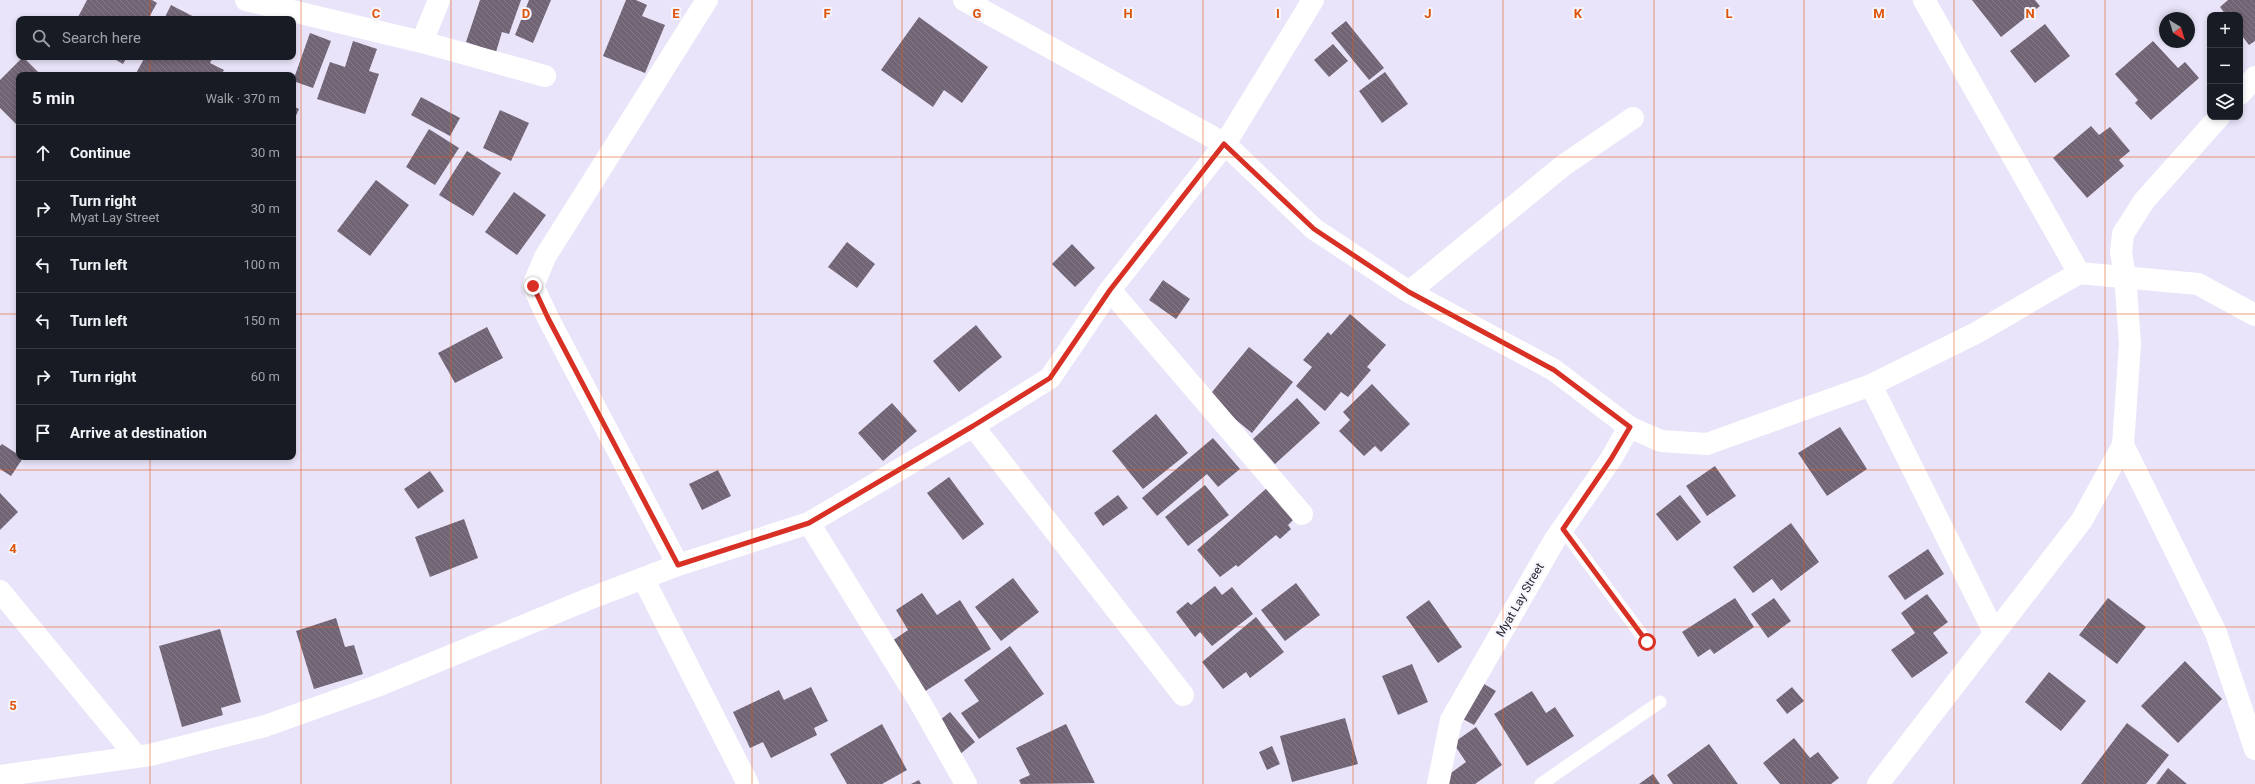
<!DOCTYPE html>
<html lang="en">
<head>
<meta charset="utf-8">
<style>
	:root { --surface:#171b24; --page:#20242c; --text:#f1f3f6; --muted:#9ea1a6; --line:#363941 }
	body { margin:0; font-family:Roboto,sans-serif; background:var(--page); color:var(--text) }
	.controls { position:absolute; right:12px; top:12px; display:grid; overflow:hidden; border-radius:8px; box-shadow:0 2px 6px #0003 }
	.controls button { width:36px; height:36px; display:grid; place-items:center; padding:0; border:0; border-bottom:1px solid var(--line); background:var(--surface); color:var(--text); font:20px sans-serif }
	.compass { position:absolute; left:2159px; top:12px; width:36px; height:36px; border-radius:50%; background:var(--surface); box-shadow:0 2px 6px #0003; rotate:142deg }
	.stop { position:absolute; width:12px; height:12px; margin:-9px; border:3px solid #d93025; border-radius:50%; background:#fff }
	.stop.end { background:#d93025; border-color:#fff; box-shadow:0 1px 4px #0008 }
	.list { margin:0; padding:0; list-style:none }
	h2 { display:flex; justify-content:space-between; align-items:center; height:52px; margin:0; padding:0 16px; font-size:17px }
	h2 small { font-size:13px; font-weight:400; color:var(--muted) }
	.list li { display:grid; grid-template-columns:26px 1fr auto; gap:12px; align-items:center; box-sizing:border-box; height:56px; padding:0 16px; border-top:1px solid var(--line) }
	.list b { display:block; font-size:15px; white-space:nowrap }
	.list p { margin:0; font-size:13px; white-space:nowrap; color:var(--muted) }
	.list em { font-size:13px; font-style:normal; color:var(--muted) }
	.icon { flex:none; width:22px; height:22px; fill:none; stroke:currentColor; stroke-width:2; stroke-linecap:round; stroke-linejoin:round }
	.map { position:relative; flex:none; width:2255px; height:784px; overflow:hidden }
	.search { position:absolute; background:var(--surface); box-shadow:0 2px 6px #0003; left:16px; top:16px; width:280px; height:44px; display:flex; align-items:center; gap:10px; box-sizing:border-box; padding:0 14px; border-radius:8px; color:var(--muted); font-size:15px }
	.panel { position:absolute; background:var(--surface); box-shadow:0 2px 6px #0003; left:16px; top:72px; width:280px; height:388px; border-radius:8px }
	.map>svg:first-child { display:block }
</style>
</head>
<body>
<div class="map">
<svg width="2255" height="784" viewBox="0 0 2255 784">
	<defs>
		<pattern id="building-back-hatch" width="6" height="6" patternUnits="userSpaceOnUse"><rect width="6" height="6" fill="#716475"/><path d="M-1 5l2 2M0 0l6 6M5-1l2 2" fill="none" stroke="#847a87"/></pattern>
	</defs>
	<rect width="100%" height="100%" fill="#eae4fa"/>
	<!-- building -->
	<path fill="url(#building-back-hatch)" d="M 87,0 L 152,0 L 157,3 L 148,19 L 77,19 Z
		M 480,0 L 521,0 L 509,34 L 502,32 L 496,52 L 466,42 Z
		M 529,0 L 551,0 L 533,43 L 515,35 Z
		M 626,0 L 636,0 L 647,5 L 642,16 L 665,25 L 645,73 L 603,56 Z
		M 1972,0 L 2035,0 L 2040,6 L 2001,37 Z
		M 2228,0 L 2255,0 L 2255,41 L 2249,45 L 2240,33 L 2240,15 L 2226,15 L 2220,7 Z
		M 171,5 L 198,19 L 164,19 Z
		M 919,17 L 988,67 L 962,103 L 944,90 L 933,107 L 881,70 Z
		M 1346,21 L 1384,68 L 1369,80 L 1331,33 Z
		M 2045,24 L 2070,56 L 2035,83 L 2010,51 Z
		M 310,33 L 331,41 L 313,88 L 293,81 Z
		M 353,41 L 377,49 L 369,71 L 379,74 L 365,114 L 317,99 L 330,62 L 345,67 Z
		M 2153,41 L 2178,68 L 2185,62 L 2199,78 L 2151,120 L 2135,103 L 2138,100 L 2115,74 Z
		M 1333,44 L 1348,61 L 1329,77 L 1314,60 Z
		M 23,57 L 41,75 L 19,75 L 19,127 L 0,108 L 0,80 Z
		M 111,57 L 127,57 L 123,64 Z
		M 145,57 L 213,57 L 210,63 L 224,70 L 221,75 L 135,75 Z
		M 1385,72 L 1408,104 L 1382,123 L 1359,91 Z
		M 421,97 L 460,118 L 450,136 L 411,115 Z
		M 293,106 L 299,109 L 293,122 Z
		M 500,110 L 529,123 L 511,161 L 483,148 Z
		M 2091,126 L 2099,135 L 2110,127 L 2130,151 L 2119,160 L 2124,166 L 2087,198 L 2053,158 Z
		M 429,129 L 459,148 L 435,185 L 406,167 Z
		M 467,151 L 501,173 L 473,216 L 439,195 Z
		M 376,180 L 409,205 L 370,256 L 337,231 Z
		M 514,192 L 546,215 L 517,255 L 485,232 Z
		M 847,242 L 875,264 L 857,288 L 828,267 Z
		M 1072,244 L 1095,268 L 1075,287 L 1052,264 Z
		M 1163,280 L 1190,299 L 1176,319 L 1149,300 Z
		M 1350,314 L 1386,345 L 1367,367 L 1371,370 L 1348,397 L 1341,392 L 1325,411 L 1296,386 L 1312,367 L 1303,360 L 1328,332 L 1331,335 Z
		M 976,325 L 1002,357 L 959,392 L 933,361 Z
		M 487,327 L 503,358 L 455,383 L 438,353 Z
		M 1249,347 L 1293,382 L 1252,433 L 1208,397 Z
		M 1372,384 L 1410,424 L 1381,452 L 1375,446 L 1364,456 L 1339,431 L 1350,420 L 1343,412 Z
		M 1297,398 L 1320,423 L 1275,464 L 1253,439 Z
		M 892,403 L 917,431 L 883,461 L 858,433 Z
		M 1156,414 L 1188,453 L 1143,489 L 1112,451 Z
		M 1840,427 L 1867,469 L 1827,496 L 1798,453 Z
		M 1213,438 L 1240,469 L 1218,487 L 1207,474 L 1157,516 L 1142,498 Z
		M 2,444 L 19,455 L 19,457 L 23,458 L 11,476 L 0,469 L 0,446 Z
		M 1715,466 L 1736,496 L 1707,516 L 1686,486 Z
		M 718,470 L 731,496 L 702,510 L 689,484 Z
		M 430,471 L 444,491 L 418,509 L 404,489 Z
		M 949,477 L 984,524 L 963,540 L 927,493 Z
		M 1205,485 L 1229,515 L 1188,546 L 1165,517 Z
		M 1268,487 L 1295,518 L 1288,525 L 1291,529 L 1280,539 L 1276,535 L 1238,567 L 1236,565 L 1220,577 L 1197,550 Z
		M 0,493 L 18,512 L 0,530 Z
		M 1118,495 L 1128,508 L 1103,526 L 1094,513 Z
		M 1680,495 L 1701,522 L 1677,541 L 1656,514 Z
		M 464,519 L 478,558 L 430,577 L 415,537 Z
		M 1791,523 L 1819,562 L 1781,591 L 1772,579 L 1753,593 L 1733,567 Z
		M 1928,549 L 1944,574 L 1905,600 L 1888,576 Z
		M 1013,578 L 1039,612 L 1001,641 L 975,607 Z
		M 1296,583 L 1320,615 L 1285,641 L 1261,610 Z
		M 1215,586 L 1222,595 L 1232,587 L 1253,614 L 1212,646 L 1200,632 L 1195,637 L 1176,612 L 1188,602 L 1191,605 Z
		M 922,593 L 937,615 L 960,600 L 991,649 L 924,692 L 892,641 L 908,630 L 896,610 Z
		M 1927,594 L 1948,622 L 1933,633 L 1948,653 L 1912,678 L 1891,650 L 1915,633 L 1901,613 Z
		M 1735,598 L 1754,627 L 1714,654 L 1710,649 L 1698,657 L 1682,632 Z
		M 1774,598 L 1791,621 L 1768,638 L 1751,614 Z
		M 2108,598 L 2146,627 L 2117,664 L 2079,635 Z
		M 1429,600 L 1462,647 L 1438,663 L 1406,617 Z
		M 1256,617 L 1284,652 L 1250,678 L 1246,672 L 1223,689 L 1202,662 Z
		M 336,618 L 345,647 L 354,645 L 363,674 L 314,689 L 296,631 Z
		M 220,629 L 241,702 L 221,708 L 223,715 L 182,727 L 159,646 Z
		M 1010,646 L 1044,694 L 979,739 L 961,713 L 979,701 L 964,680 Z
		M 2185,661 L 2222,699 L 2178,743 L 2141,706 Z
		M 1412,664 L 1428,702 L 1398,715 L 1382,676 Z
		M 2049,672 L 2086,701 L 2061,731 L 2025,702 Z
		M 1484,684 L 1496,691 L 1474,725 L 1463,719 Z
		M 811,687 L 828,721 L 814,728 L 817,735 L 771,758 L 763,742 L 750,748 L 733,712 L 779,690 L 784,700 Z
		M 1792,687 L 1804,701 L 1787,714 L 1776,700 Z
		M 1532,691 L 1546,713 L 1555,707 L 1574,736 L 1527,766 L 1494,714 Z
		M 950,712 L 975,742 L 959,755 L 934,725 Z
		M 1345,718 L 1358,764 L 1292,782 L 1280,736 Z
		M 2127,723 L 2169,755 L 2146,784 L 2081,784 Z
		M 882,724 L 907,770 L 882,784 L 847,784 L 830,754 Z
		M 1066,724 L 1095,783 L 1021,784 L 1019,780 L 1030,775 L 1016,748 Z
		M 1476,727 L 1502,765 L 1475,784 L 1448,784 L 1444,778 L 1466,762 L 1453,743 Z
		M 1794,738 L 1810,758 L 1818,752 L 1839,778 L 1831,784 L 1780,784 L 1763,763 Z
		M 1709,744 L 1738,784 L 1673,784 L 1667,775 Z
		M 1272,746 L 1280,764 L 1267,770 L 1259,752 Z
		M 2168,768 L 2187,784 L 2156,784 Z
		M 1653,774 L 1660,784 L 1639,784 Z
		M 919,780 L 921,784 L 911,784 Z"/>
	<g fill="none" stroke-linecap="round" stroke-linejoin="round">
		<!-- service -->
		<path stroke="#fff" stroke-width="13" d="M 1563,529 L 1647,642
			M 1541,784 L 1660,702"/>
		<!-- minor -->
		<path stroke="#fff" stroke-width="22" d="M 246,0 L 422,42 L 545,76
			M 964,0 L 1225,144 L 1314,229 L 1409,292 L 1554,370 L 1629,427 L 1661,441 L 1707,444 L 1871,385 L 1976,333 L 2079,273 L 2198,284 L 2255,315
			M 1924,0 L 2079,273
			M 422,42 L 439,0
			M 2240,94 L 2255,77
			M 1110,290 L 1302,514
			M 1409,292 L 1564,165 L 1633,118
			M 1871,385 L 1994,632
			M 973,426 L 1183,695
			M 2123,445 L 2216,633 L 2255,749
			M 809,523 L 921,704 L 966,784
			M 678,565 L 548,318 L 533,286 L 545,257 L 707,0
			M 643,578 L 748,784
			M 0,591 L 136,756
			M 0,776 L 150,755 L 265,726 L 377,686 L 591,598 L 678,565 L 809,523 L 973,426 L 1050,378 L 1110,290 L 1225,144 L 1313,0
			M 1438,784 L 1451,720 L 1554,541 L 1611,459 L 1629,427
			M 1878,784 L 2082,520 L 2123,445 L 2130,344 L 2125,276 L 2121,252 L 2123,234 L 2144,201 L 2219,117"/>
	</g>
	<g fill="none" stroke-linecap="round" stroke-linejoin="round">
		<!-- route -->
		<path stroke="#d93025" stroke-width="5" d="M 533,286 L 548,318 L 678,565 L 809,523 L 973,426 L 1050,378 L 1110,290 L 1224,144 L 1314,229 L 1409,292 L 1554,370 L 1630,427 L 1611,459 L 1563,529 L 1647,642"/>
	</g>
	<!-- grid -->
	<path fill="none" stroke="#de560d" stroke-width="1" stroke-opacity="0.55" d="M 150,0 L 150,19M 301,0 L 301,784M 451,0 L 451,784M 601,0 L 601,784M 752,0 L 752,784M 902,0 L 902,784M 1052,0 L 1052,784M 1203,0 L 1203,784M 1353,0 L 1353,784M 1503,0 L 1503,784M 1654,0 L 1654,784M 1804,0 L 1804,784M 1954,0 L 1954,784M 2105,0 L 2105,784M 150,57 L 150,75M 0,157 L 19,157M 293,157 L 2255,157M 0,314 L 19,314M 293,314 L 2255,314M 150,457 L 150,784M 0,470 L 2255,470M 0,627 L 2255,627"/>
	<g text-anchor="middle" stroke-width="4" stroke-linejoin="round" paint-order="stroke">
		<!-- street labels -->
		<g font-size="12" fill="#211f27" stroke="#f6f4fc">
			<text transform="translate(1520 600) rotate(-60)" y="4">Myat Lay Street</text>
		</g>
	</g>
	<g font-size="13" text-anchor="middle" font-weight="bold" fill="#de560d" stroke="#f6f4fc" stroke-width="4" stroke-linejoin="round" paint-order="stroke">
		<text x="376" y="18">C</text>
		<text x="526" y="18">D</text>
		<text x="676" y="18">E</text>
		<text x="827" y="18">F</text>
		<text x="977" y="18">G</text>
		<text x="1128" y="18">H</text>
		<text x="1278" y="18">I</text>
		<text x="1428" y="18">J</text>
		<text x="1578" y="18">K</text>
		<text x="1729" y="18">L</text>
		<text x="1879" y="18">M</text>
		<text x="2030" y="18">N</text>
		<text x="13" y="553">4</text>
		<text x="13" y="710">5</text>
	</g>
</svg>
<div class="controls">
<button>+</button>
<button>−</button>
<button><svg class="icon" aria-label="layers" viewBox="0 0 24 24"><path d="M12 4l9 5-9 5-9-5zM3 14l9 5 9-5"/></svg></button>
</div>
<svg class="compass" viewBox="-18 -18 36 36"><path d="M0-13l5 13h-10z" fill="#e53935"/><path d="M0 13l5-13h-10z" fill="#9ea1a6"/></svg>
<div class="stop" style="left:1647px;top:642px"></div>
<div class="stop end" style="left:533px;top:286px"></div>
<div class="search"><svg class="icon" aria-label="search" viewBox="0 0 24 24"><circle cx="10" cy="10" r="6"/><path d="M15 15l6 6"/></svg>Search here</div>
<section class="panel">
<h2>5 min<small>Walk · 370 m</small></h2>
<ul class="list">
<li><svg class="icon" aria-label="ahead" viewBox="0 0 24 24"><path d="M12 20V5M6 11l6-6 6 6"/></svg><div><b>Continue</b></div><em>30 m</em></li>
<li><svg class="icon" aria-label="right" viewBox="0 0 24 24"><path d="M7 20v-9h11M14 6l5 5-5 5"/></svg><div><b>Turn right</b><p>Myat Lay Street</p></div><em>30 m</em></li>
<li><svg class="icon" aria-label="left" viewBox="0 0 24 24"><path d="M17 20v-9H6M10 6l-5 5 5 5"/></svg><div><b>Turn left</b></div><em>100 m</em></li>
<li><svg class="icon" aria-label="left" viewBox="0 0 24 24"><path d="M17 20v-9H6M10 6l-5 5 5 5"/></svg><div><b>Turn left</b></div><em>150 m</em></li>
<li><svg class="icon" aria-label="right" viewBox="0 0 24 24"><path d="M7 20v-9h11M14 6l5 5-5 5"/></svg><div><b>Turn right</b></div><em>60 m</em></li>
<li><svg class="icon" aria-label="arrive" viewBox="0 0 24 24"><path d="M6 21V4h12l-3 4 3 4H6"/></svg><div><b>Arrive at destination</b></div></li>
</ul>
</section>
</div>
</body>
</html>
